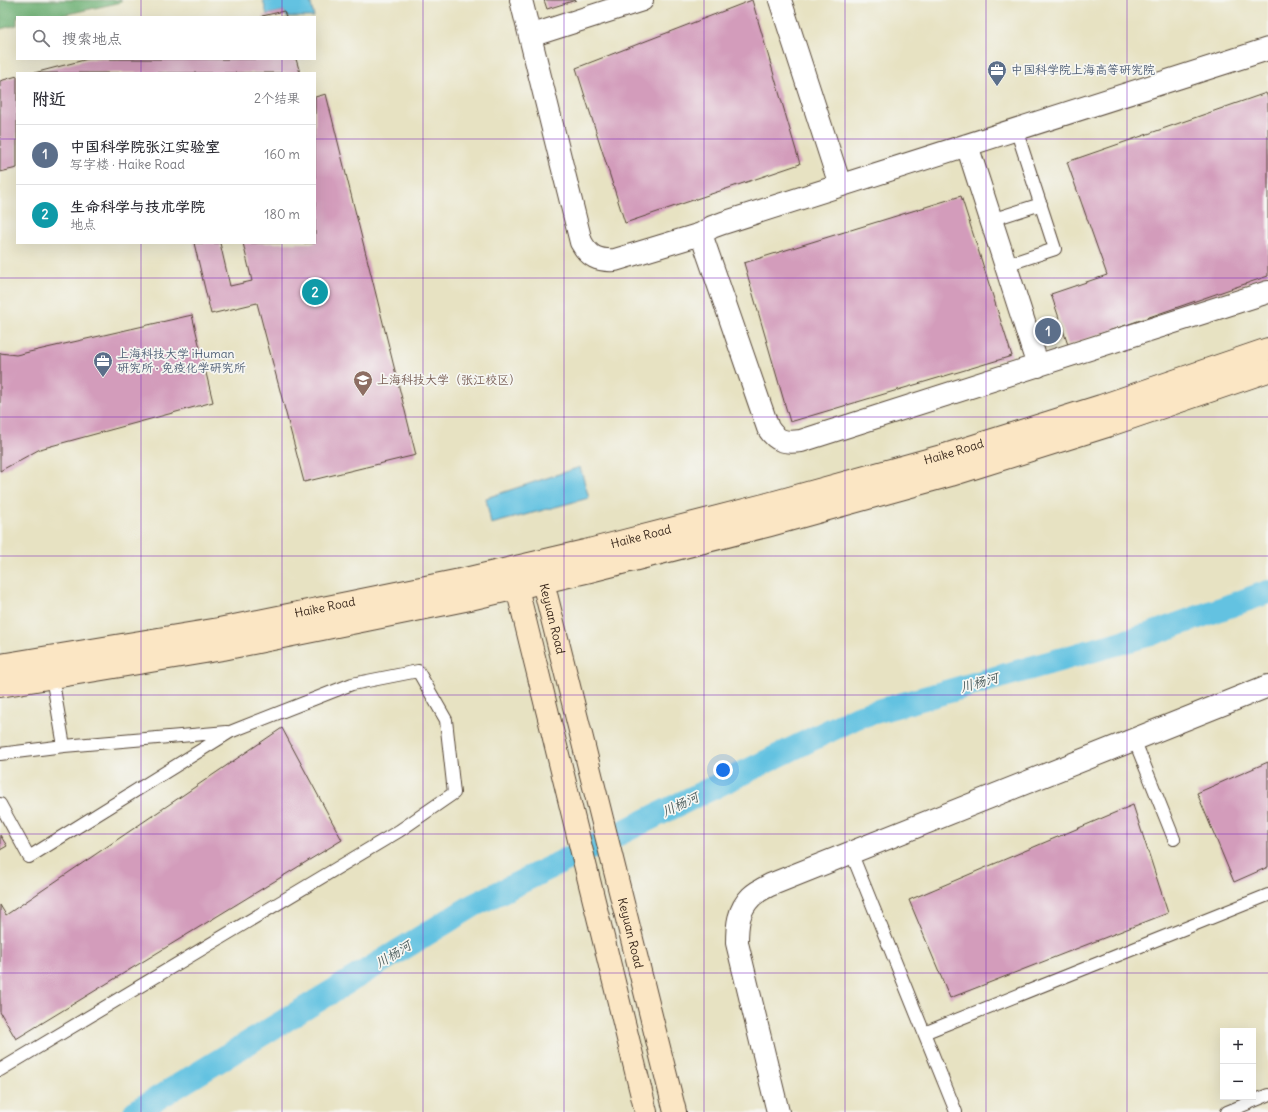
<!DOCTYPE html>
<html lang="zh">
<head>
<meta charset="utf-8">
<style>
	:root { --surface:#fff; --page:#f2f2f3; --text:#2b2b33; --muted:#7c7c81; --line:#e1e1e2; --accent:#111827 }
	body { margin:0; font-family:Delius,"LXGW WenKai TC",sans-serif; background:var(--page); color:var(--text) }
	.controls { position:absolute; right:12px; bottom:12px; display:grid; overflow:hidden; border-radius:0px; box-shadow:0 4px 16px #0002 }
	.controls button { width:36px; height:36px; display:grid; place-items:center; padding:0; border:0; border-bottom:1px solid var(--line); background:var(--surface); color:var(--text); font:20px sans-serif }
	.you { position:absolute; left:723px; top:770px; width:14px; height:14px; margin:-10px; border:3px solid #fff; border-radius:50%; background:#1a73e8; box-shadow:0 0 0 6px #1a73e833 }
	.badge { display:grid; place-items:center; width:26px; height:26px; border-radius:50%; background:var(--accent); color:#fff; font-size:13px; font-weight:700 }
	.pin { position:absolute; translate:-50% -50%; border:2px solid #fff; box-shadow:0 1px 4px #0006 }
	.list { margin:0; padding:0; list-style:none }
	h2 { display:flex; justify-content:space-between; align-items:center; height:52px; margin:0; padding:0 16px; font-size:17px }
	h2 small { font-size:13px; font-weight:400; color:var(--muted) }
	.list li { display:grid; grid-template-columns:26px 1fr auto; gap:12px; align-items:center; box-sizing:border-box; height:60px; padding:0 16px; border-top:1px solid var(--line) }
	.list b { display:block; font-size:15px; white-space:nowrap }
	.list p { margin:0; font-size:13px; white-space:nowrap; color:var(--muted) }
	.list em { font-size:13px; font-style:normal; color:var(--muted) }
	.icon { flex:none; width:22px; height:22px; fill:none; stroke:currentColor; stroke-width:2; stroke-linecap:round; stroke-linejoin:round }
	.map { position:relative; flex:none; width:1268px; height:1112px; overflow:hidden }
	.search { position:absolute; background:var(--surface); box-shadow:0 4px 16px #0002; left:16px; top:16px; width:300px; height:44px; display:flex; align-items:center; gap:10px; box-sizing:border-box; padding:0 14px; border-radius:0px; color:var(--muted); font-size:15px }
	.panel { position:absolute; background:var(--surface); box-shadow:0 4px 16px #0002; left:16px; top:72px; width:300px; height:172px; border-radius:0px }
	.map>svg:first-child { display:block }
</style>
</head>
<body>
<div class="map">
<svg width="1268" height="1112" viewBox="0 0 1268 1112">
	<rect width="100%" height="100%" fill="#f6f6f2"/>
	<filter id="ink" filterUnits="userSpaceOnUse"><feTurbulence type="fractalNoise" baseFrequency=".025" numOctaves="2"/><feDisplacementMap in="SourceGraphic" scale="8" xChannelSelector="R" yChannelSelector="G"/><feConvolveMatrix kernelMatrix="1 2 1 2 8 2 1 2 1" color-interpolation-filters="sRGB"/></filter>
	<filter id="wash" filterUnits="userSpaceOnUse"><feTurbulence type="fractalNoise" baseFrequency=".012" numOctaves="4" result="noise"/><feDisplacementMap in="SourceGraphic" scale="16" xChannelSelector="R" yChannelSelector="G"/><feGaussianBlur stdDeviation="0.9" result="paint"/><feColorMatrix in="noise" values="0 0 0 0 0 0 0 0 0 0 0 0 0 0 0 0 0 1.4 0 .05"/><feComposite in="paint" operator="in"/></filter>
	<g filter="url(#wash)">
		<rect width="100%" height="100%" fill="#e7e2c2"/>
		<!-- forest -->
		<path fill="#6db073" stroke="#546d48" d="M 0,0 L 121,0 L 122,2 L 54,17 L 17,17 L 17,25 L 0,29 Z"/>
		<!-- water -->
		<path fill="#63c2e1" stroke="#4f7680" d="M 263,0 L 310,0 L 314,17 L 286,17 L 284,11 L 267,15 Z
			M 580,467 L 589,498 L 491,524 L 486,498 Z"/>
		<g fill="none" stroke-linecap="round" stroke-linejoin="round">
			<!-- canal -->
			<path stroke="#63c2e1" stroke-width="24" d="M 135,1112 L 474,905 L 857,717 L 1151,634 L 1268,592"/>
		</g>
		<g id="blocks">
			<!-- building -->
			<path fill="#d39cbb" d="M 544,0 L 576,0 L 547,9 Z
				M 752,0 L 800,164 L 625,223 L 576,68 Z
				M 284,11 L 286,17 L 262,17 L 262,16 Z
				M 88,59 L 296,59 L 300,73 L 34,73 Z
				M 17,76 L 17,168 L 0,172 L 0,81 Z
				M 1266,93 L 1268,98 L 1268,276 L 1068,345 L 1051,294 L 1107,275 L 1067,162 Z
				M 326,94 L 416,455 L 304,482 L 257,303 L 211,314 L 194,243 L 220,243 L 230,286 L 252,281 L 243,243 L 315,243 L 315,97 Z
				M 961,196 L 1012,356 L 790,422 L 744,263 Z
				M 192,315 L 213,402 L 40,449 L 0,471 L 0,353 L 16,355 Z
				M 282,728 L 342,840 L 16,1039 L 0,1012 L 0,905 L 6,915 Z
				M 1268,762 L 1268,867 L 1234,882 L 1197,793 Z
				M 1133,805 L 1168,913 L 950,998 L 909,900 Z
				M 0,835 L 7,846 L 0,850 Z"/>
		</g>
	</g>
	<g filter="url(#ink)">
		<use href="#blocks" fill-opacity="0" stroke="#554637" stroke-width="1"/>
		<g fill="none" stroke-linecap="round" stroke-linejoin="round">
			<defs>
				<path id="lane" d="M 991,220 L 1041,204
					M 1006,265 L 1055,249 L 1016,129
					M 1134,739 L 1174,839
					M 64,746 L 227,732
					M 0,754 L 64,746 L 52,677
					M 0,804 L 29,857 L 230,732 L 352,684 L 418,671 L 446,720 L 454,793 L 399,831 L 0,1070
					M 851,852 L 956,1112
					M 924,1033 L 1268,895
					M 1227,1112 L 1268,1095"/>
				<path id="street" d="M 521,0 L 581,242 C 589,257 598,261 615,260 L 701,234 L 712,227 L 723,223 L 1268,49
					M 780,0 L 840,185
					M 530,36 L 642,0
					M 967,145 L 1038,366
					M 701,234 L 768,428 C 777,442 785,443 801,441 L 1268,292
					M 778,1112 L 737,943 C 737,926 738,910 751,897 C 756,892 764,888 770,885 L 1268,686"/>
				<g id="secondary">
					<path id="s1" d="M 533,572 L 543,582 L 675,1112"/>
					<path d="M 521,574 L 517,588 L 646,1112"/>
					<path id="s2" d="M 0,665 L 219,629 L 465,579 L 585,551 L 764,505 L 945,455 L 1101,406 L 1268,349"/>
					<path d="M 0,686 L 223,649 L 470,599 L 590,571 L 770,525 L 951,475 L 1107,426 L 1268,371"/>
				</g>
			</defs>
			<!-- lane casing -->
			<use href="#lane" stroke="#554637" stroke-width="14"/>
			<!-- street casing -->
			<use href="#street" stroke="#554637" stroke-width="24"/>
			<!-- secondary casing -->
			<use href="#secondary" stroke="#554637" stroke-width="24"/>
			<!-- lane -->
			<use href="#lane" stroke="#fff" stroke-width="12"/>
			<!-- street -->
			<use href="#street" stroke="#fff" stroke-width="22"/>
			<!-- secondary -->
			<use href="#secondary" stroke="#fbe6c4" stroke-width="22"/>
		</g>
	</g>
	<!-- grid -->
	<path fill="none" stroke="#7b2cbf" stroke-width="1" stroke-opacity="0.55" d="M 141,0 L 141,17M 282,0 L 282,17M 423,0 L 423,1112M 564,0 L 564,1112M 704,0 L 704,1112M 845,0 L 845,1112M 986,0 L 986,1112M 1127,0 L 1127,1112M 141,59 L 141,73M 282,59 L 282,73M 0,139 L 17,139M 315,139 L 1268,139M 141,243 L 141,1112M 282,243 L 282,1112M 0,278 L 1268,278M 0,417 L 1268,417M 0,556 L 1268,556M 0,695 L 1268,695M 0,834 L 1268,834M 0,973 L 1268,973"/>
	<!-- icons -->
	<defs>
		<symbol id="office-pin" viewBox="-11 -11 22 30"><path d="M0 17L-7.5 6A9.5 9.5 0 1 1 7.5 6Z" fill="#5c6f8a" stroke="#f6f6f2"/><path d="M-6-3h4V-5.5h4V-3h4V5H-6ZM-1-4.5V-3h2v-1.5ZM-6 0V1H6V0Z" fill="#fff"/></symbol>
		<symbol id="university-pin" viewBox="-11 -11 22 30"><path d="M0 17L-7.5 6A9.5 9.5 0 1 1 7.5 6Z" fill="#8d6e63" stroke="#f6f6f2"/><path d="M0-5L7-2L0 1L-7-2ZM-4 1L0 2.5L4 1V4Q0 6-4 4Z" fill="#fff"/></symbol>
	</defs>
	<g fill-rule="evenodd">
		<use href="#office-pin" x="986" y="59" width="22" height="30"/>
		<use href="#office-pin" x="92" y="350" width="22" height="30"/>
		<use href="#university-pin" x="352" y="369" width="22" height="30"/>
	</g>
	<g text-anchor="middle" stroke-width="3.5" stroke-linejoin="round" paint-order="stroke">
		<!-- service labels -->
		<g font-size="12" fill="#4e5e75" stroke="#f6f6f2" text-anchor="start">
			<text x="1011" y="74">中国科学院上海高等研究院</text>
			<text x="117" y="358">上海科技大学 iHuman<tspan x="117" dy="14">研究所 · 免疫化学研究所</tspan></text>
		</g>
		<!-- education labels -->
		<g font-size="12" fill="#785e54" stroke="#f6f6f2" text-anchor="start">
			<text x="377" y="384">上海科技大学（张江校区）</text>
		</g>
		<!-- street labels -->
		<g font-size="12" fill="#3b2a1e" stroke="#f6f6f2">
			<text dy="4" stroke="none"><textPath href="#s2" startOffset="978">Haike Road</textPath></text>
			<text dy="4" stroke="none"><textPath href="#s2" startOffset="654">Haike Road</textPath></text>
			<text dy="4" stroke="none"><textPath href="#s2" startOffset="330">Haike Road</textPath></text>
			<text dy="4" stroke="none"><textPath href="#s1" startOffset="52">Keyuan Road</textPath></text>
			<text dy="4" stroke="none"><textPath href="#s1" startOffset="376">Keyuan Road</textPath></text>
		</g>
		<!-- water labels -->
		<g font-size="13" font-style="italic" fill="#475858" stroke="#f6f6f2">
			<text transform="translate(979 682) rotate(-16)" y="5">川杨河</text>
			<text transform="translate(680 804) rotate(-26)" y="5">川杨河</text>
			<text transform="translate(393 954) rotate(-32)" y="5">川杨河</text>
		</g>
	</g>
</svg>
<div class="controls">
<button>+</button>
<button>−</button>
</div>
<div class="you"></div>
<div class="pin badge" style="left:1048px;top:331px;background:#5c6f8a">1</div>
<div class="pin badge" style="left:315px;top:292px;background:#0f9aa8">2</div>
<div class="search"><svg class="icon" aria-label="search" viewBox="0 0 24 24"><circle cx="10" cy="10" r="6"/><path d="M15 15l6 6"/></svg>搜索地点</div>
<section class="panel">
<h2>附近<small>2个结果</small></h2>
<ul class="list">
<li><span class="badge" style="background:#5c6f8a">1</span><div><b>中国科学院张江实验室</b><p>写字楼 · Haike Road</p></div><em>160 m</em></li>
<li><span class="badge" style="background:#0f9aa8">2</span><div><b>生命科学与技术学院</b><p>地点</p></div><em>180 m</em></li>
</ul>
</section>
</div>
</body>
</html>
